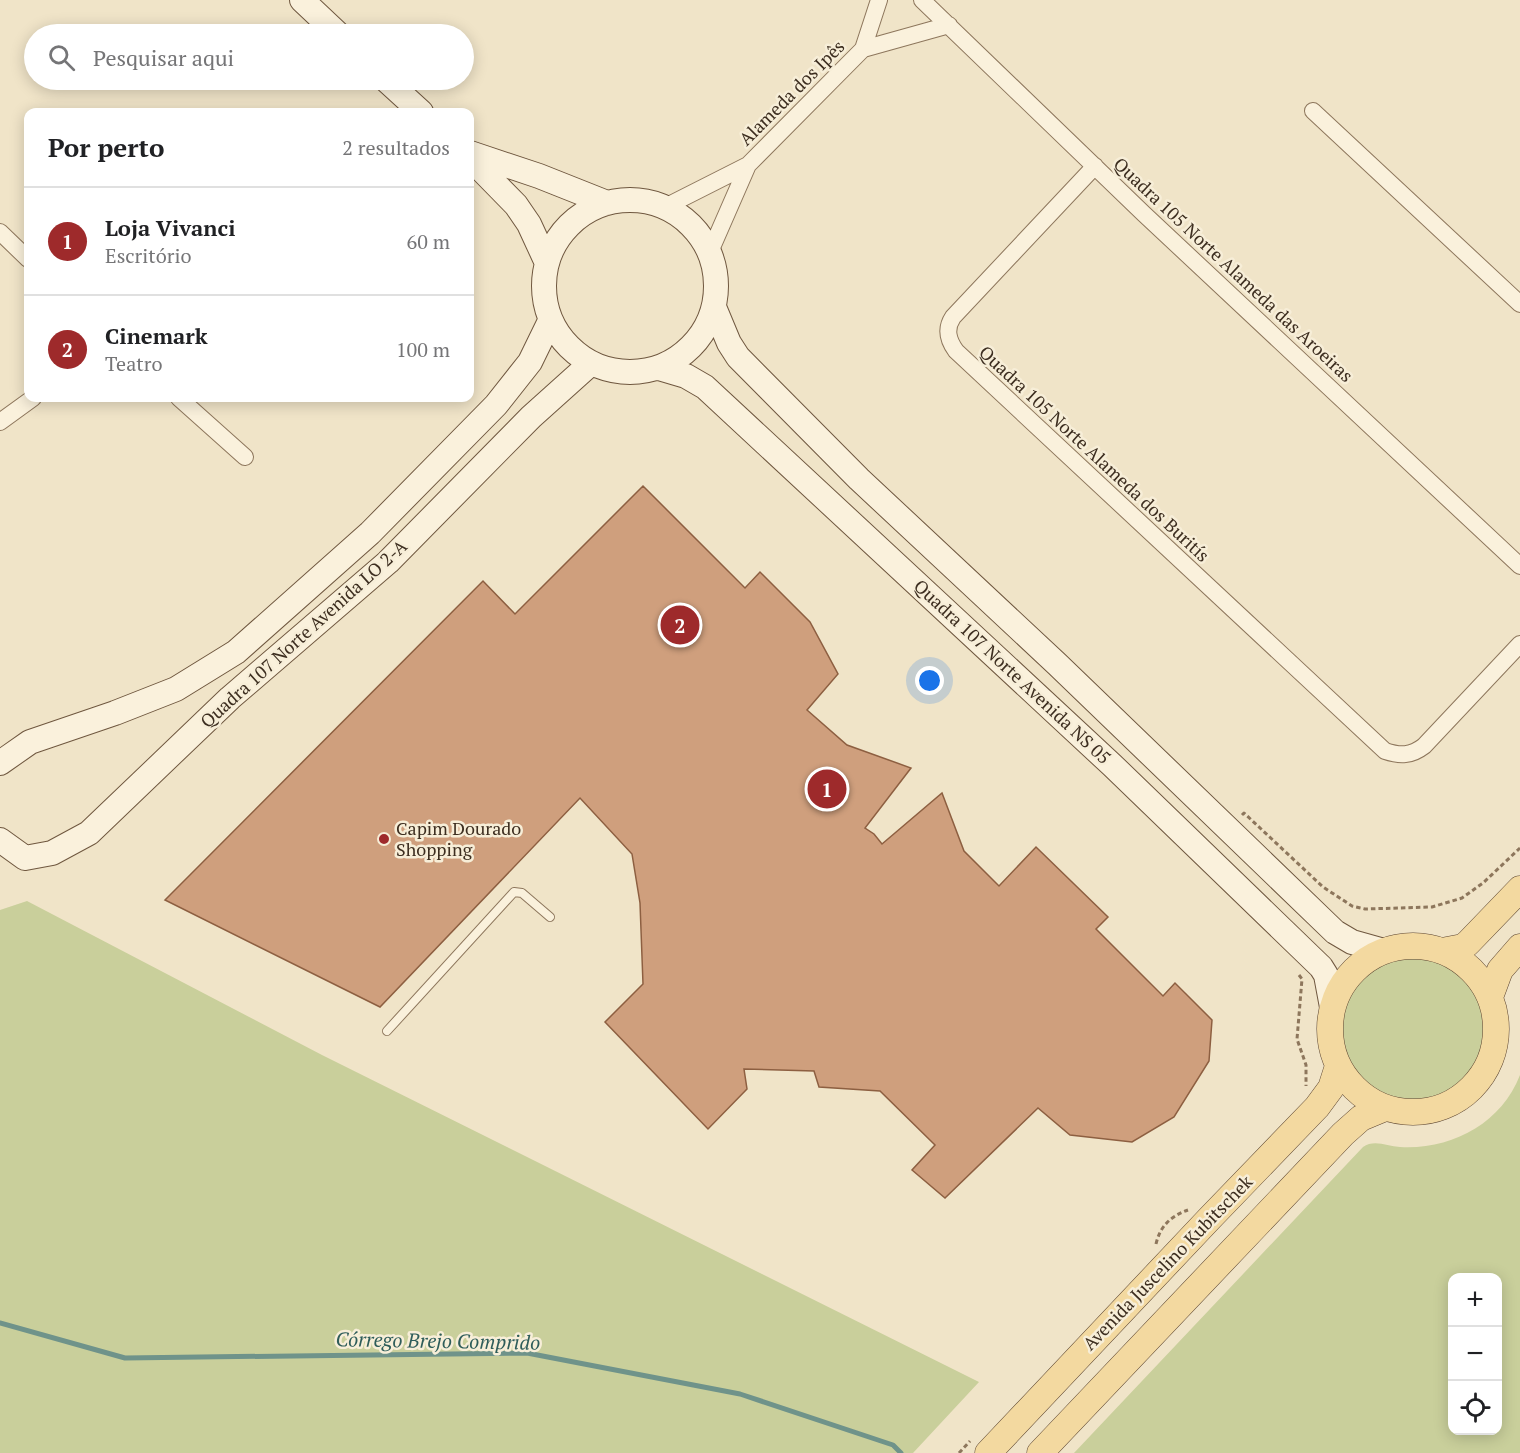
<!DOCTYPE html>
<html lang="pt">
<head>
<meta charset="utf-8">
<style>
	:root { --surface:#fff; --page:#f2f2f2; --text:#202124; --muted:#757577; --line:#e0e0e0; --accent:#9e2a2b }
	body { margin:0; font-family:"PT Serif",serif; background:var(--page); color:var(--text) }
	.controls { position:absolute; right:18px; bottom:18px; display:grid; overflow:hidden; border-radius:12px; box-shadow:0 3px 15px #0003 }
	.controls button { width:54px; height:54px; display:grid; place-items:center; padding:0; border:0; border-bottom:2px solid var(--line); background:var(--surface); color:var(--text); font:30px sans-serif }
	.you { position:absolute; left:930px; top:681px; width:21px; height:21px; margin:-15px; border:4px solid #fff; border-radius:50%; background:#1a73e8; box-shadow:0 0 0 9px #1a73e833 }
	.badge { display:grid; place-items:center; width:39px; height:39px; border-radius:50%; background:var(--accent); color:#fff; font-size:20px; font-weight:700 }
	.pin { position:absolute; translate:-50% -50%; border:3px solid #fff; box-shadow:0 2px 6px #0006 }
	.list { margin:0; padding:0; list-style:none }
	h2 { display:flex; justify-content:space-between; align-items:center; height:78px; margin:0; padding:0 24px; font-size:26px }
	h2 small { font-size:20px; font-weight:400; color:var(--muted) }
	.list li { display:grid; grid-template-columns:39px 1fr auto; gap:18px; align-items:center; box-sizing:border-box; height:108px; padding:0 24px; border-top:2px solid var(--line) }
	.list b { display:block; font-size:22px; white-space:nowrap }
	.list p { margin:0; font-size:20px; white-space:nowrap; color:var(--muted) }
	.list em { font-size:20px; font-style:normal; color:var(--muted) }
	.icon { flex:none; width:33px; height:33px; fill:none; stroke:currentColor; stroke-width:2; stroke-linecap:round; stroke-linejoin:round }
	.map { position:relative; flex:none; width:1520px; height:1453px; overflow:hidden }
	.search { position:absolute; background:var(--surface); box-shadow:0 3px 15px #0003; left:24px; top:24px; width:450px; height:66px; display:flex; align-items:center; gap:15px; box-sizing:border-box; padding:0 21px; border-radius:33px; color:var(--muted); font-size:22px }
	.panel { position:absolute; background:var(--surface); box-shadow:0 3px 15px #0003; left:24px; top:108px; width:450px; height:294px; border-radius:12px }
	.map>svg:first-child { display:block }
</style>
</head>
<body>
<div class="map">
<svg width="1520" height="1453" viewBox="0 0 1520 1453">
	<rect width="100%" height="100%" fill="#f0e4c8"/>
	<!-- green -->
	<path fill="#c9cf9b" fill-rule="evenodd" d="M 27,901 L 322,1055 L 979,1382 L 913,1453 L 0,1453 L 0,910 Z
		M1339 1031a74 74 0 1 1 148 0a74 74 0 1 1-148 0Z
		M 1520,1075 L 1520,1453 L 1074,1453 L 1363,1147 C 1374,1139 1387,1146 1400,1147 C 1451,1150 1501,1124 1520,1075 ZM 1452,1278 L 1498,1278 L 1498,1430 L 1452,1430 Z"/>
	<g fill="none" stroke-linecap="round" stroke-linejoin="round">
		<!-- stream -->
		<path stroke="#6f938a" stroke-width="5" d="M 0,1323 L 125,1358 L 527,1353 L 740,1394 L 893,1445 L 901,1453"/>
	</g>
	<!-- building -->
	<path fill="#cf9f7d" stroke="#8d5f41" stroke-width="1.5" d="M 643,486 L 745,588 L 760,572 L 810,622 L 838,674 L 807,710 L 847,745 L 911,768 L 865,828 L 874,834 L 882,844 L 942,793 L 964,851 L 999,886 L 1036,847 L 1108,917 L 1096,929 L 1163,996 L 1175,983 L 1212,1020 L 1209,1061 L 1174,1117 L 1132,1142 L 1070,1135 L 1038,1108 L 945,1198 L 912,1170 L 935,1145 L 880,1091 L 819,1087 L 814,1071 L 744,1069 L 747,1089 L 708,1129 L 605,1022 L 643,984 L 640,903 L 632,854 L 580,798 L 380,1007 L 165,900 L 483,581 L 515,614 Z"/>
	<g fill="none" stroke-linecap="round" stroke-linejoin="round">
		<defs>
			<path id="lane" d="M 387,1031 L 514,892 L 522,893 L 550,917"/>
			<path id="street" d="M 922,0 L 1144,214 L 1520,566
				M 863,49 L 949,25
				M 1313,111 L 1520,304
				M 1095,166 L 953,317 C 945,329 948,340 956,351 L 1385,751 C 1400,756 1411,756 1424,746 L 1520,644
				M 665,207 L 748,165 L 863,49 L 879,0
				M 0,232 L 28,259
				M 710,252 L 748,165
				M 179,398 L 245,457
				M 0,422 L 33,398"/>
			<path id="secondary" d="M 302,0 L 338,34
				M 386,80 L 421,112
				M 470,153 L 539,176 L 607,203
				M 470,158 L 516,205 L 529,224 L 547,263
				M544 286a86 86 0 1 1 172 0a86 86 0 1 1-172 0Z
				M 714,307 L 729,343 L 738,357 L 859,479 L 1057,664 L 1335,932 L 1352,942 L 1384,951
				M 659,368 L 686,376 L 705,387 L 1112,765 L 1321,967 L 1326,975 L 1332,1007
				M 0,763 L 30,742 L 115,713 L 176,689 L 236,652 L 370,533 L 496,405 L 530,362 L 550,321
				M 0,840 L 25,858 L 52,853 L 89,833 L 230,698 L 388,562 L 531,417 L 590,364"/>
			<path id="primary" d="M1330 1029a83 83 0 1 1 166 0a83 83 0 1 1-166 0Z
				M 1442,951 L 1463,947 L 1468,943 L 1520,889
				M 1490,997 L 1500,970 L 1520,947
				M 988,1453 L 1209,1219 L 1317,1107 L 1331,1088 L 1338,1066
				M 1040,1453 L 1343,1134 L 1361,1118 L 1385,1108"/>
		</defs>
		<!-- lane casing -->
		<use href="#lane" stroke="#8d765c" stroke-width="10"/>
		<!-- street casing -->
		<use href="#street" stroke="#8d765c" stroke-width="18"/>
		<!-- secondary casing -->
		<use href="#secondary" stroke="#6f573f" stroke-width="26"/>
		<!-- primary casing -->
		<use href="#primary" stroke="#5b4430" stroke-width="27"/>
		<!-- path -->
		<path stroke="#8d765c" stroke-width="3" stroke-dasharray="4.5 3" stroke-linecap="butt" d="M 1242,815 L 1244,813 L 1323,887 L 1352,906 L 1365,909 L 1432,907 L 1462,898 L 1483,883 L 1520,848
			M 1299,975 L 1302,979 L 1297,1039 L 1306,1065 L 1306,1086
			M 1156,1244 C 1160,1226 1171,1216 1188,1210
			M 959,1453 L 970,1441"/>
		<!-- lane -->
		<use href="#lane" stroke="#faf1dc" stroke-width="8"/>
		<!-- street -->
		<use href="#street" stroke="#faf1dc" stroke-width="16"/>
		<!-- secondary -->
		<use href="#secondary" stroke="#faf1dc" stroke-width="24"/>
		<!-- primary -->
		<use href="#primary" stroke="#f3d9a0" stroke-width="26"/>
	</g>
	<!-- markers -->
	<circle fill="#9e2a2b" stroke="#f7eed8" stroke-width="2" cx="384" cy="839" r="6"/>
	<g text-anchor="middle" stroke-width="5" stroke-linejoin="round" paint-order="stroke">
		<!-- street labels -->
		<g font-size="18" fill="#3d2e20" stroke="#f7eed8">
			<text transform="translate(792 93) rotate(-45)" y="6">Alameda dos Ipês</text>
			<text transform="translate(1233 270) rotate(43)" y="6">Quadra 105 Norte Alameda das Aroeiras</text>
			<text transform="translate(1094 454) rotate(43)" y="6">Quadra 105 Norte Alameda dos Buritís</text>
			<text transform="translate(304 634) rotate(-42)" y="6">Quadra 107 Norte Avenida LO 2-A</text>
			<text transform="translate(1012 672) rotate(43)" y="6">Quadra 107 Norte Avenida NS 05</text>
			<text transform="translate(1168 1263) rotate(-46)" y="6">Avenida Juscelino Kubitschek</text>
		</g>
		<!-- poi labels -->
		<g font-size="18" fill="#3d2e20" stroke="#f7eed8" text-anchor="start">
			<text x="396" y="835">Capim Dourado<tspan x="396" dy="21">Shopping</tspan></text>
		</g>
		<!-- water labels -->
		<g font-size="20" font-style="italic" fill="#2f5d5a" stroke="#f7eed8">
			<text transform="translate(438 1341) rotate(1)" y="7">Córrego Brejo Comprido</text>
		</g>
	</g>
</svg>
<div class="controls">
<button>+</button>
<button>−</button>
<button><svg class="icon" aria-label="locate" viewBox="0 0 24 24"><circle cx="12" cy="12" r="6"/><path d="M12 2v4M12 18v4M2 12h4M18 12h4"/></svg></button>
</div>
<div class="you"></div>
<div class="pin badge" style="left:827px;top:789px">1</div>
<div class="pin badge" style="left:680px;top:625px">2</div>
<div class="search"><svg class="icon" aria-label="search" viewBox="0 0 24 24"><circle cx="10" cy="10" r="6"/><path d="M15 15l6 6"/></svg>Pesquisar aqui</div>
<section class="panel">
<h2>Por perto<small>2 resultados</small></h2>
<ul class="list">
<li><span class="badge">1</span><div><b>Loja Vivanci</b><p>Escritório</p></div><em>60 m</em></li>
<li><span class="badge">2</span><div><b>Cinemark</b><p>Teatro</p></div><em>100 m</em></li>
</ul>
</section>
</div>
</body>
</html>
